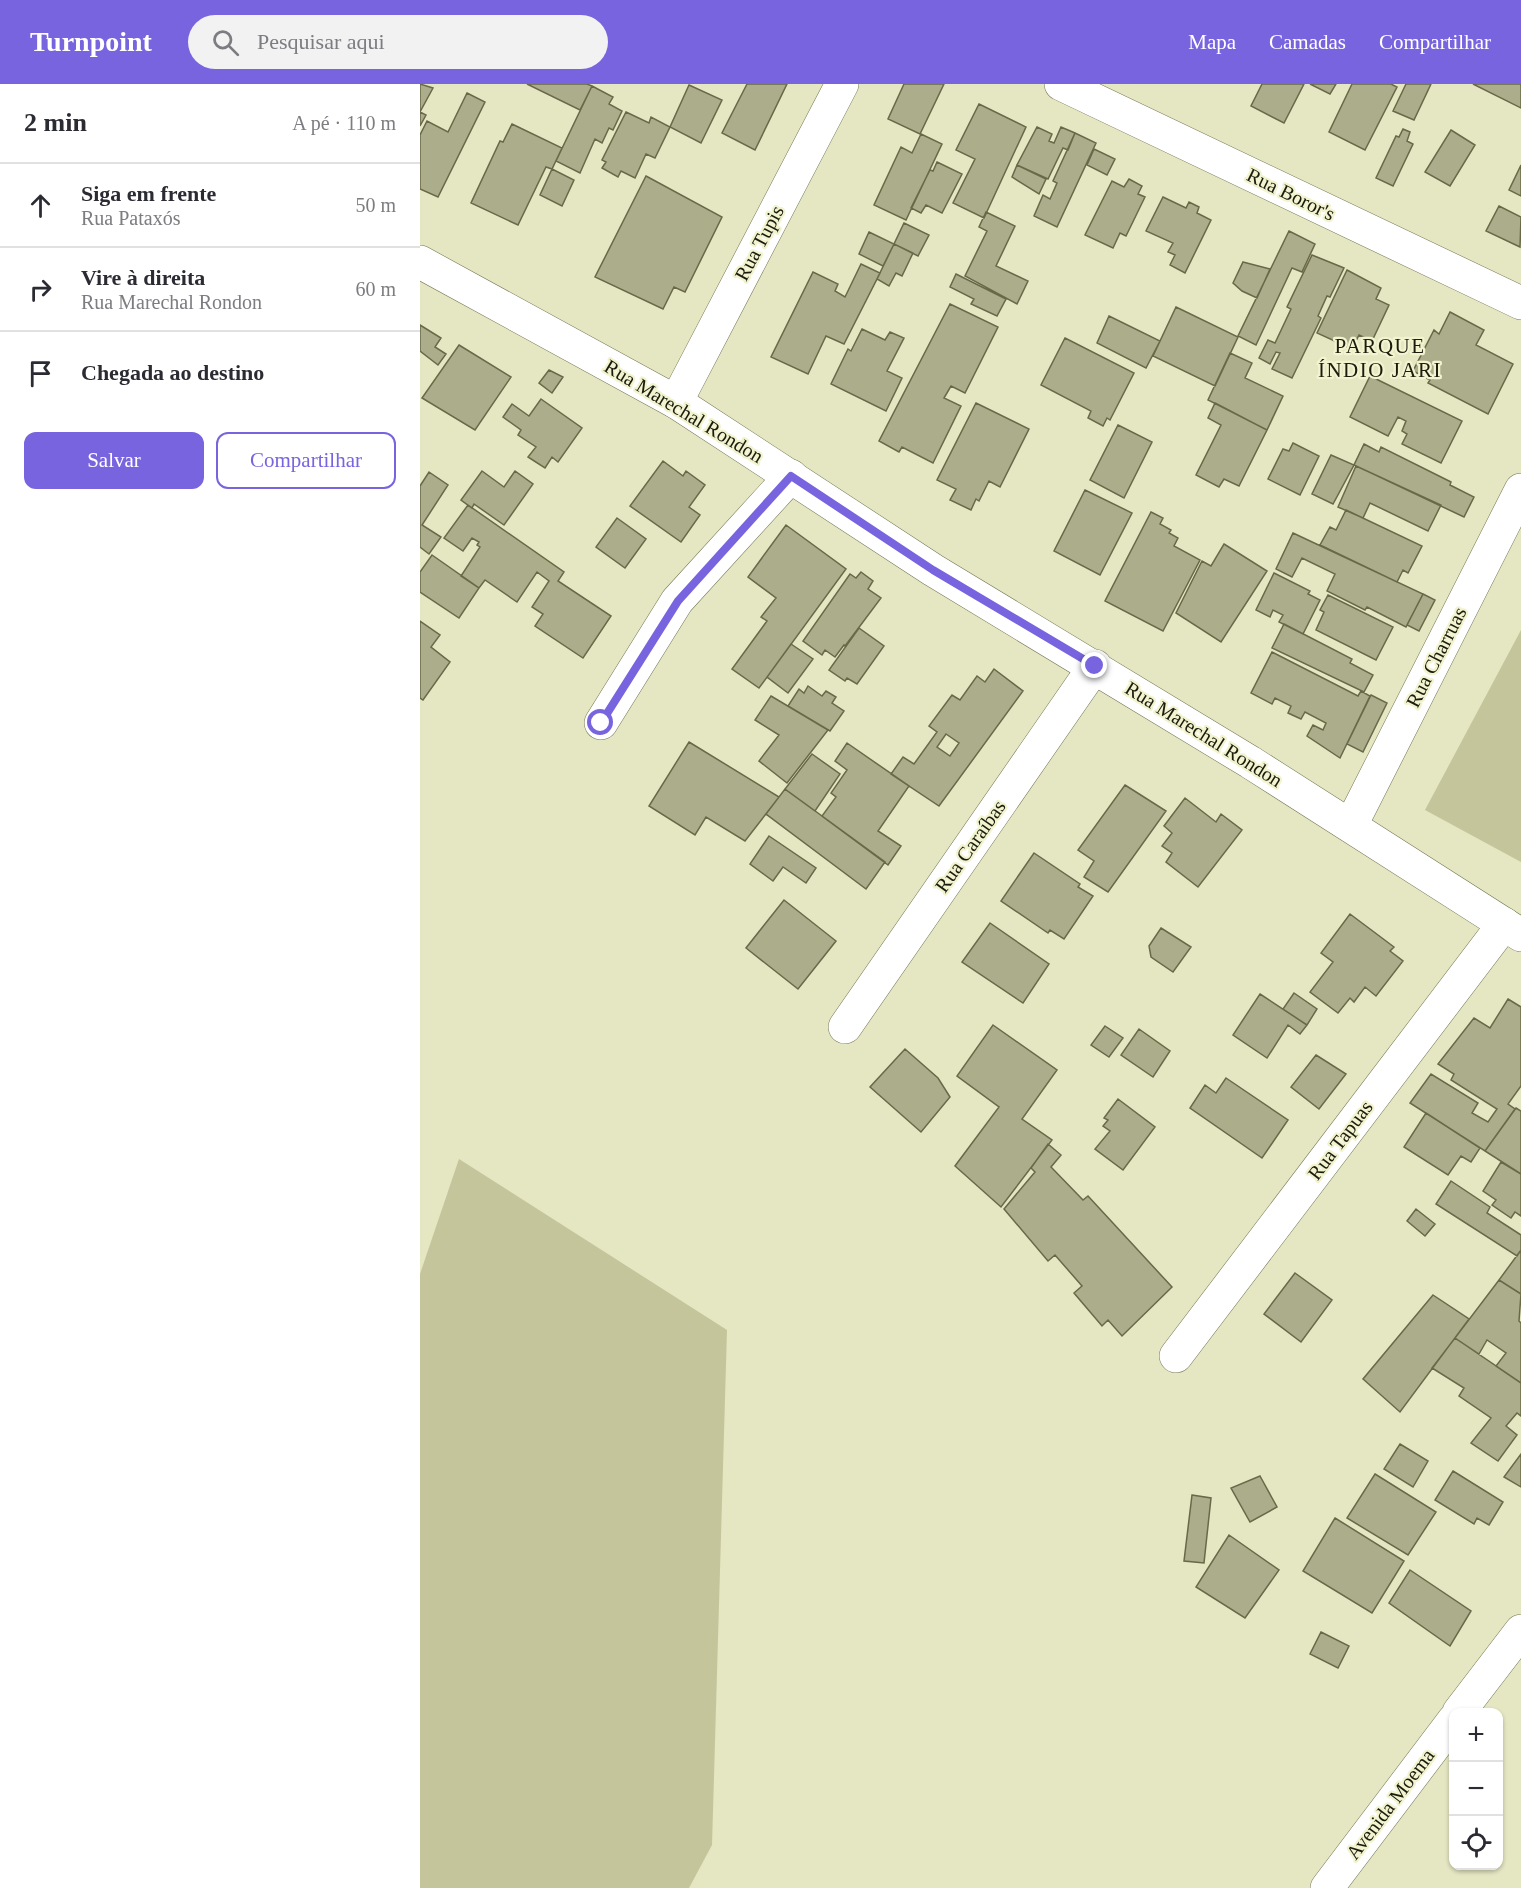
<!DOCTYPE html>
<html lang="pt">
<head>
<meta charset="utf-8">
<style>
	:root { --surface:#fff; --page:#f2f2f3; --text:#2b2b33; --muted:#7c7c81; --line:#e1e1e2; --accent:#7864df }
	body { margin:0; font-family:Georgia,serif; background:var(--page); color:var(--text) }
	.controls { position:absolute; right:18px; bottom:18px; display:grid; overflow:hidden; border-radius:12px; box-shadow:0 2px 4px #0004 }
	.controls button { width:54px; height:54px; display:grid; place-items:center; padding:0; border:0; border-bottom:2px solid var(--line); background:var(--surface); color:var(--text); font:30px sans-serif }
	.stop { position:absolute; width:18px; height:18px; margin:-14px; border:4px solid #7864df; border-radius:50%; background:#fff }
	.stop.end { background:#7864df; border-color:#fff; box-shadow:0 2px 6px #0008 }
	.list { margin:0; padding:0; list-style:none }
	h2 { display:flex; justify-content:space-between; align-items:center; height:78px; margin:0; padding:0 24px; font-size:26px }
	h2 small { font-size:20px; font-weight:400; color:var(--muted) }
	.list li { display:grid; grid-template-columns:39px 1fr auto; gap:18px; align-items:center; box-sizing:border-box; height:84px; padding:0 24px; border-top:2px solid var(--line) }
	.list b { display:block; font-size:22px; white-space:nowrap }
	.list p { margin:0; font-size:20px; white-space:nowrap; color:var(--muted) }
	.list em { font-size:20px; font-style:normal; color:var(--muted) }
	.actions { display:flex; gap:12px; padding:18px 24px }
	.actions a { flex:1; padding:14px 0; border:2px solid var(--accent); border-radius:12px; text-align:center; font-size:21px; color:var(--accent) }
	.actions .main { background:var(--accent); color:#fff }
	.icon { flex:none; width:33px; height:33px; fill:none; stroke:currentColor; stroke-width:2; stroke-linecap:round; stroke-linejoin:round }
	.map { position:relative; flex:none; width:1101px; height:1804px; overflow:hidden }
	header { display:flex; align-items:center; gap:36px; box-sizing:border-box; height:84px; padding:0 30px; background:var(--accent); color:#fff }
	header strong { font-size:28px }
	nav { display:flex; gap:33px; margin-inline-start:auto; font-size:21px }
	.search { width:420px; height:54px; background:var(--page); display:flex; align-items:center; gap:15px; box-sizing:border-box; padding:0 21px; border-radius:33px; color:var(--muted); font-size:22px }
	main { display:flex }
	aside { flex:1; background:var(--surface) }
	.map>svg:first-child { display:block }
</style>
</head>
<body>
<header>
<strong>Turnpoint</strong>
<div class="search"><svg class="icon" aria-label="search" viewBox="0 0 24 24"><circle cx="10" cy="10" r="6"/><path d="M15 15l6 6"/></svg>Pesquisar aqui</div>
<nav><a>Mapa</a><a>Camadas</a><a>Compartilhar</a></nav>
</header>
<main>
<aside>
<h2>2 min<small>A pé · 110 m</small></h2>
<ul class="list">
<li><svg class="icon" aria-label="ahead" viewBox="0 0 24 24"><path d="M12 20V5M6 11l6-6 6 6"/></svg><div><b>Siga em frente</b><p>Rua Pataxós</p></div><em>50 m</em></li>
<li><svg class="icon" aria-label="right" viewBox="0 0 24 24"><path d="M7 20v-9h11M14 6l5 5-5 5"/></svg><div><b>Vire à direita</b><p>Rua Marechal Rondon</p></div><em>60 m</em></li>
<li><svg class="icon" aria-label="arrive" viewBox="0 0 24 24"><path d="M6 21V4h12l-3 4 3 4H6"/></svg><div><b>Chegada ao destino</b></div></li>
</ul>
<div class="actions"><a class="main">Salvar</a><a>Compartilhar</a></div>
</aside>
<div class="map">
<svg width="1101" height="1804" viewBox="0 0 1101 1804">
	<rect width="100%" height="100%" fill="#e5e6c2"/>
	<!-- green -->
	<path fill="#c4c59a" d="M 1101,546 L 1101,778 L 1005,726 Z
		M 39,1075 L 307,1246 L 292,1761 L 269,1804 L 0,1804 L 0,1190 Z"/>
	<!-- building -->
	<path fill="#acad8b" stroke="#696949" stroke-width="1.5" fill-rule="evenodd" d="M 0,0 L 13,4 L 0,28 L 6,31 L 0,42 Z
		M 107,0 L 167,0 L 172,2 L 160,26 Z
		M 327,0 L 367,0 L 335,66 L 302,49 Z
		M 484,0 L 524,0 L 500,50 L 468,35 Z
		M 842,0 L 884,0 L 864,39 L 831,22 Z
		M 890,0 L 916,0 L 910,10 Z
		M 932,0 L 971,0 L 977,3 L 945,66 L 909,48 Z
		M 986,0 L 1011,0 L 994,36 L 973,27 Z
		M 1053,0 L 1101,0 L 1101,24 Z
		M 269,1 L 302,16 L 281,59 L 250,43 Z
		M 172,2 L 193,13 L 189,20 L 202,27 L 193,46 L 189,44 L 182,59 L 175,55 L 160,89 L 136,77 Z
		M 47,9 L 65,18 L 18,113 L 0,105 L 0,51 L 7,37 L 28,48 Z
		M 559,20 L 606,43 L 564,134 L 533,119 L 555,75 L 536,66 Z
		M 206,28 L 229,39 L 231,33 L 250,43 L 235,74 L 226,70 L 215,94 L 201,87 L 198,93 L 182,84 L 186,78 L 182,76 Z
		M 92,40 L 142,64 L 132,85 L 126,83 L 98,141 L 51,119 L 80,57 L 83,58 Z
		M 617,43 L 632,50 L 629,57 L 634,59 L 641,43 L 655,49 L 648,66 L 643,64 L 628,95 L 597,81 Z
		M 983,45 L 990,48 L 987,57 L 993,60 L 973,102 L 956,94 L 976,52 L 979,53 Z
		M 1031,46 L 1055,61 L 1030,102 L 1005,88 Z
		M 655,49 L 676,59 L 637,143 L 614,132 L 623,111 L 630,115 L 637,99 L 633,97 Z
		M 501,50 L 522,60 L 486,136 L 454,121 L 481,63 L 492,69 Z
		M 674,65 L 695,75 L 687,91 L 667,81 Z
		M 517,78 L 542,90 L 522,129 L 506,121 L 501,129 L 491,124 L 510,86 L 513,87 Z
		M 597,81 L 626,95 L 619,110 L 592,93 Z
		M 1101,81 L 1101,112 L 1089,106 Z
		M 132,85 L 154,96 L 142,122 L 120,111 Z
		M 226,92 L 302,133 L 265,208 L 254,203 L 243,225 L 175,193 Z
		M 709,95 L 722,102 L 718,110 L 725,113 L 706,152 L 700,149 L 693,164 L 665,151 L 692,97 L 704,103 Z
		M 743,113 L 766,124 L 769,118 L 779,123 L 777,129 L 791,136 L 765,189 L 750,181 L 755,171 L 748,168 L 753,159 L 726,147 Z
		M 1079,122 L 1101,133 L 1100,163 L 1066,147 Z
		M 566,128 L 595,142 L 576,182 L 608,197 L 597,220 L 545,192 L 567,147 L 559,143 Z
		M 484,139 L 509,151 L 498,172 L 474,160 Z
		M 869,147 L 895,160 L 882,188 L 872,184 L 836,261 L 818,252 Z
		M 449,148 L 474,160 L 463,182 L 439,170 Z
		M 474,160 L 493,169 L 482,192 L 476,189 L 469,202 L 457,195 Z
		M 892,171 L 924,184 L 910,213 L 907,212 L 898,232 L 901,234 L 872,294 L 852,285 L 860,269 L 856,268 L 850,280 L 839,274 L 848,256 L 855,259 L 871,225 L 867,223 Z
		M 823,178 L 850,185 L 837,214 L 822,207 L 813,199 Z
		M 441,180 L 460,189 L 424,260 L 406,252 L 388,290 L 351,273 L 393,188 L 418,200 L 415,207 L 425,213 Z
		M 927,186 L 961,204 L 956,215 L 969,221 L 952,257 L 939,251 L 932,265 L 897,249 Z
		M 536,190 L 586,215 L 577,232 L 551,220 L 554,215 L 530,203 Z
		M 530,220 L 578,243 L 545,309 L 531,302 L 524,314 L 541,322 L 513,379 L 482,363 L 479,368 L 459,357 Z
		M 756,223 L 818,253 L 795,302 L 733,272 Z
		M 1030,228 L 1064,246 L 1056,261 L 1093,280 L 1068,330 L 1008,299 L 1010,296 L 993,287 L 1014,246 L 1019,250 Z
		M 689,232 L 740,257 L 726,284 L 677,259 Z
		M 0,241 L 21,254 L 15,263 L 26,270 L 18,281 L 0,267 Z
		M 442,245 L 465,256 L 470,248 L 484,254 L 467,287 L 482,294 L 466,327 L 411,300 L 428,265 L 431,267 Z
		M 645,254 L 714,289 L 690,336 L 687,334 L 683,342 L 668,334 L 671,327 L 621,301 Z
		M 39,261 L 91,293 L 55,346 L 2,314 Z
		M 810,269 L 832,279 L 825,294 L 863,312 L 847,346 L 788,316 Z
		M 129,286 L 143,293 L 132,309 L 119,299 Z
		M 950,292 L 1042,337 L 1021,379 L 982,360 L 987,350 L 982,347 L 986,337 L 978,333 L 968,352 L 930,333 Z
		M 121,315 L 162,344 L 138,378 L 132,373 L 125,384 L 108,373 L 116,363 L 98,351 L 101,346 L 83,333 L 92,320 L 109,332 Z
		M 556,319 L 609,345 L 580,403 L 569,397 L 559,417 L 556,415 L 551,426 L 530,416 L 536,405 L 517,396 Z
		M 795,319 L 847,346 L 819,402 L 804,395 L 799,403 L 776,391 L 801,341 L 788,334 Z
		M 698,341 L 732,358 L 704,414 L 670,396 Z
		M 873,359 L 899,372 L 880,411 L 848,395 L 863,365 L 869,367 Z
		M 944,360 L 959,368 L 961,363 L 1031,398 L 1030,401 L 1054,413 L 1044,433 L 934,381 Z
		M 911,371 L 934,381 L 913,420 L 892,410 Z
		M 243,377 L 263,392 L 266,387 L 285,401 L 269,423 L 280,431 L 261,458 L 210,422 Z
		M 936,382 L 1021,421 L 1008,447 L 950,419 L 943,434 L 918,423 Z
		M 62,387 L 84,403 L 95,387 L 113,400 L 84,441 L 54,420 L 52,424 L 41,416 Z
		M 9,388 L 28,401 L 2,441 L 21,453 L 9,470 L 0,463 L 0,402 Z
		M 665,406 L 712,429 L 680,491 L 634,467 Z
		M 48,421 L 144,488 L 138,497 L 191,532 L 163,574 L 115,542 L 123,530 L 112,523 L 129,497 L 117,488 L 97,518 L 65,496 L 59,504 L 41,492 L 60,463 L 57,461 L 59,458 L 52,454 L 43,467 L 24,454 Z
		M 926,426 L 1002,462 L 988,489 L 983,486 L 977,498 L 900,461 L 910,443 L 916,446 Z
		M 731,428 L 743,434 L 740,440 L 751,446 L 749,449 L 758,454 L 754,462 L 780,476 L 743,547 L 685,517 Z
		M 197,434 L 226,455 L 205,484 L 176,463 Z
		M 366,441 L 426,485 L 339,604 L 312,585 L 347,537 L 341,533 L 356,514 L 328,493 Z
		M 873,449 L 1003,510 L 986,543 L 947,523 L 945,526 L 907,507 L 915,490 L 882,474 L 872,493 L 856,485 Z
		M 804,460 L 847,487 L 801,558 L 756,529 L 782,477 L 791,482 Z
		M 12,471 L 59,504 L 39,534 L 0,508 L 0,488 Z
		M 441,488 L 453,497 L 448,505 L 461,514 L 425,562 L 424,561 L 415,573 L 405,566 L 402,571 L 383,557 L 430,490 L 436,494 Z
		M 854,489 L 890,507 L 888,510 L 900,516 L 883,550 L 859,538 L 863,531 L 853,526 L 850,533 L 836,526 Z
		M 1003,510 L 1015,516 L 999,547 L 987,541 Z
		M 908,511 L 973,543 L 956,576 L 896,546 L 904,528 L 900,526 Z
		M 0,537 L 20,551 L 11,563 L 30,578 L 3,616 L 0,614 Z
		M 864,540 L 932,575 L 930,579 L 953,591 L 944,608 L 852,564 Z
		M 439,544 L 464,562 L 437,600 L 427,594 L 425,597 L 409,586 Z
		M 371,560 L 393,575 L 368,609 L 347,593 Z
		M 852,568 L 938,612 L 941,607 L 950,612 L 920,674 L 887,652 L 893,641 L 903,646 L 906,639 L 885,628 L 881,635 L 868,629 L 871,622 L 855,614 L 852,620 L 831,609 Z
		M 574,585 L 603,607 L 519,722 L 471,690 L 483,673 L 494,680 L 517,648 L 509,642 L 532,611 L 540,616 L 557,592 L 565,598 ZM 526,650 L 539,659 L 530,672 L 517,663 Z
		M 388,602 L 402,612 L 406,607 L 416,613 L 412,619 L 424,627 L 410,647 L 368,622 L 379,605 L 384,609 Z
		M 951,611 L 967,619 L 943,668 L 927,660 Z
		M 351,612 L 408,646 L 367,699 L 339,677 L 359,651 L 335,636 Z
		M 269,658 L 359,713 L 325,757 L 286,733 L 275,751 L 229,722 Z
		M 427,659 L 489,702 L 458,747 L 481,762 L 468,781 L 402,732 L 416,713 L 411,709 L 427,686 L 415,677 Z
		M 392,670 L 420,690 L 395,727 L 365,705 Z
		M 705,701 L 746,727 L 688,808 L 664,793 L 674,777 L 658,766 Z
		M 365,705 L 465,778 L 446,805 L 346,730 Z
		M 765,714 L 796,738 L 801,730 L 822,746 L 778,803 L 746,778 L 752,769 L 742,762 L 752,749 L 744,742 Z
		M 349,752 L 396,784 L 386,799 L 363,783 L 353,797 L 330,780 Z
		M 614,769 L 660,800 L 658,803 L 673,812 L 644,855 L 630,846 L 628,849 L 581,817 Z
		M 364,816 L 416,857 L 378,905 L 326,864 Z
		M 930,830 L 974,863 L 970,867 L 983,877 L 956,912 L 945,903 L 934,918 L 930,914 L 918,929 L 890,908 L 913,878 L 901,869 Z
		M 570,839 L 629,880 L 603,919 L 542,878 Z
		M 741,844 L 771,863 L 753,888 L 731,873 L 729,862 Z
		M 874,909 L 897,925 L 887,941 L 863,925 Z
		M 840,910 L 887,941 L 880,950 L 868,941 L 847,974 L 813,951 Z
		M 1088,915 L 1101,923 L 1101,1002 L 1088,1020 L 1095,1025 L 1065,1067 L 990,1019 L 1011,990 L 1058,1019 L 1052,1029 L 1068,1038 L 1077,1025 L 1031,996 L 1034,990 L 1018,980 L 1054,934 L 1070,944 Z
		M 573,941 L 637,986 L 602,1035 L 632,1056 L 581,1123 L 535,1082 L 579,1023 L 537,992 Z
		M 685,942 L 703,954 L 689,973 L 671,961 Z
		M 719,945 L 750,967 L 733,993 L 701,971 Z
		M 485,965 L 518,994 L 530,1013 L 501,1048 L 450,1003 Z
		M 896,971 L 926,990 L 899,1025 L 871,1003 Z
		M 806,994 L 868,1036 L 842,1074 L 770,1024 L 785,1001 L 796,1009 Z
		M 698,1015 L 735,1043 L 703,1086 L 675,1065 L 690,1047 L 683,1042 L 688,1036 L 684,1034 Z
		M 1096,1024 L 1101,1027 L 1101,1090 L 1065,1067 Z
		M 1006,1029 L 1060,1064 L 1051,1078 L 1041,1072 L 1028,1091 L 984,1063 Z
		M 628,1060 L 641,1071 L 631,1083 L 663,1116 L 668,1112 L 752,1203 L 702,1252 L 688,1236 L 682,1242 L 654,1209 L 662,1202 L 635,1171 L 628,1177 L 584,1125 L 615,1088 L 611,1084 Z
		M 1081,1078 L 1101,1090 L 1101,1132 L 1095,1128 L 1091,1134 L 1072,1121 L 1076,1116 L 1063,1107 Z
		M 1031,1097 L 1070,1123 L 1067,1129 L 1101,1151 L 1101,1166 L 1097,1172 L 1016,1120 Z
		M 996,1125 L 1015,1140 L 1005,1152 L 987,1137 Z
		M 1101,1166 L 1101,1210 L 1079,1196 Z
		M 875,1189 L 912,1216 L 881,1258 L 844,1230 Z
		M 1079,1196 L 1101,1210 L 1099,1237 L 1101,1239 L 1101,1299 L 1076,1282 L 1086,1269 L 1067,1256 L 1059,1270 L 1035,1254 Z
		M 1013,1211 L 1049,1235 L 980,1328 L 943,1295 Z
		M 1035,1254 L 1101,1299 L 1101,1332 L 1097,1329 L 1086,1342 L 1097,1351 L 1078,1377 L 1051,1359 L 1071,1334 L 1039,1312 L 1044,1304 L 1012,1284 Z
		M 980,1360 L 1008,1377 L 993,1403 L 964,1385 Z
		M 1101,1370 L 1101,1403 L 1084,1393 Z
		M 1033,1387 L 1083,1418 L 1069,1441 L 1057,1434 L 1054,1440 L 1015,1416 Z
		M 955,1390 L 1016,1428 L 988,1471 L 927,1434 Z
		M 840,1392 L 857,1423 L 830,1438 L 811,1404 Z
		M 772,1411 L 791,1414 L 784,1479 L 764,1477 Z
		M 915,1434 L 984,1477 L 952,1529 L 883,1487 Z
		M 809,1451 L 859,1486 L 825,1534 L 776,1503 Z
		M 990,1486 L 1051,1527 L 1030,1562 L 969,1519 Z
		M 901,1548 L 929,1562 L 918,1584 L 890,1570 Z"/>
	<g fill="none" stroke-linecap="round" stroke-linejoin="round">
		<defs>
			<path id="street" d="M 641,0 L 1101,219
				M 256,318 L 422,0
				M 181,639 L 257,517 L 371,392
				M 931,741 L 1101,406
				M 425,943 L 675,582
				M 756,1272 L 1084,840"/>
			<path id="secondary" d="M 0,178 L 256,318 L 513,486 L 830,678 L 1101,851
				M 1039,1628 L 1101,1547
				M 907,1804 L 1034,1636"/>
		</defs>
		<!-- street casing -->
		<use href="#street" stroke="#757555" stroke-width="34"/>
		<!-- secondary casing -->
		<use href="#secondary" stroke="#757555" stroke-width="34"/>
		<!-- street -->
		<use href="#street" stroke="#fff" stroke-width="33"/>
		<!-- secondary -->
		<use href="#secondary" stroke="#fff" stroke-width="33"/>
	</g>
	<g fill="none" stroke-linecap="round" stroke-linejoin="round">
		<!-- route -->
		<path stroke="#7864df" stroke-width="8" d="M 181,639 L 258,517 L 371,392 L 513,486 L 675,582"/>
	</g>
	<g text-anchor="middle" stroke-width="4.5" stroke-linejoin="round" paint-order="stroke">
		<!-- street labels -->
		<g font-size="20" fill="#1b1b0e" stroke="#f2f3cf">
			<text transform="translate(871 110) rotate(26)" y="7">Rua Boror's</text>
			<text transform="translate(339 159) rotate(-62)" y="7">Rua Tupis</text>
			<text transform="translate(264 327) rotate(31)" y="7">Rua Marechal Rondon</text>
			<text transform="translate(1016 573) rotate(-63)" y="7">Rua Charruas</text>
			<text transform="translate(784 650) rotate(32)" y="7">Rua Marechal Rondon</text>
			<text transform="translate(550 762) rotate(-55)" y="7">Rua Caraíbas</text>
			<text transform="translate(920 1056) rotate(-53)" y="7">Rua Tapuas</text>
			<text transform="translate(970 1720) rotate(-53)" y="7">Avenida Moema</text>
		</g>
		<!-- neighbourhood labels -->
		<g font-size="21" letter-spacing="1.5" fill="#1b1b0e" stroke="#f2f3cf">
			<text x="960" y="269">PARQUE<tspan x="960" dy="24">ÍNDIO JARI</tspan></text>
		</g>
	</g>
</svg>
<div class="controls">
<button>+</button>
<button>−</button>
<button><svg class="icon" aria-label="locate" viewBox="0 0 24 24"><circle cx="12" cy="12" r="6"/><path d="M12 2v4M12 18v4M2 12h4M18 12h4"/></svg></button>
</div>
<div class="stop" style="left:181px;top:639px"></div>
<div class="stop end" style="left:675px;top:582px"></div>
</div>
</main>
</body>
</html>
